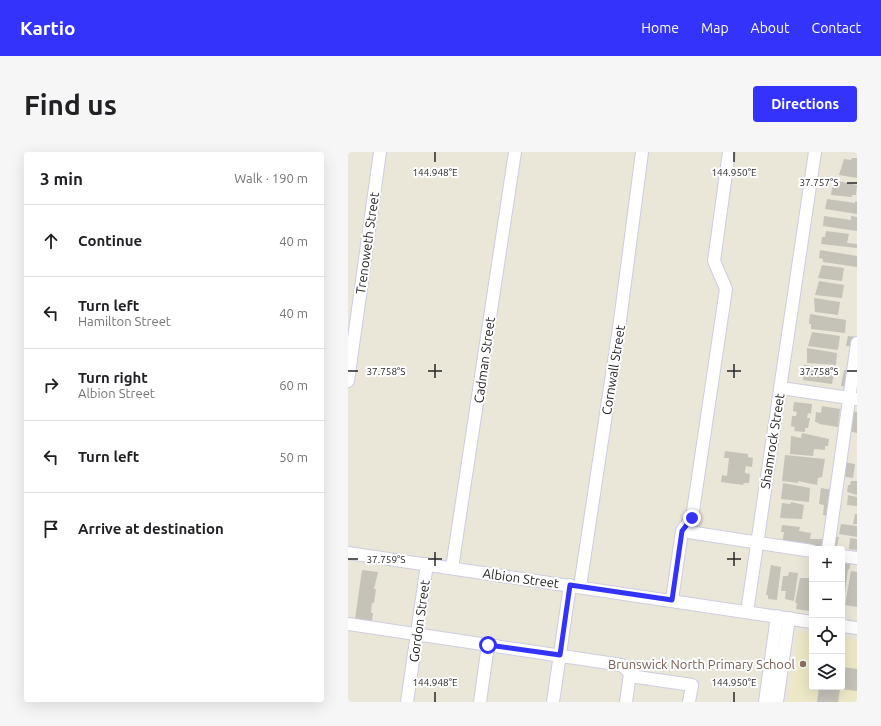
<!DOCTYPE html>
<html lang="en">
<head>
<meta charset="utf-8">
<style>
	:root { --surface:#fff; --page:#f6f6f6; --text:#202124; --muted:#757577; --line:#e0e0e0; --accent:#3433fc }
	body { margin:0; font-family:Ubuntu,sans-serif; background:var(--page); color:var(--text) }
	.controls { position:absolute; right:12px; bottom:12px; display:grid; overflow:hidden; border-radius:4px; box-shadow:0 4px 16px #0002 }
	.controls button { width:36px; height:36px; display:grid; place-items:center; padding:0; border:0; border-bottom:1px solid var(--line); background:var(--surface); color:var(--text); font:20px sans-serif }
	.stop { position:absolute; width:12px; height:12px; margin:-9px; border:3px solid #3433fc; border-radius:50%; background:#fff }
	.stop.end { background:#3433fc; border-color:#fff; box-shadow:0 1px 4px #0008 }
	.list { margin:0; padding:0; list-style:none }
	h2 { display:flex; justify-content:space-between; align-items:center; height:52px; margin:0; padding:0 16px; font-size:17px }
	h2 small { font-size:13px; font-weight:400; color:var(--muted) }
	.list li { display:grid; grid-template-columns:26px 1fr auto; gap:12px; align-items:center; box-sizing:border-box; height:72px; padding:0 16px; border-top:1px solid var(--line) }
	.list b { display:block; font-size:15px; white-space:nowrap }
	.list p { margin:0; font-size:13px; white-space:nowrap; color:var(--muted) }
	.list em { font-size:13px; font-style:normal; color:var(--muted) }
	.icon { flex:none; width:22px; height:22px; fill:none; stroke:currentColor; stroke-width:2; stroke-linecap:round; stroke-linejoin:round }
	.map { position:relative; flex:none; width:509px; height:550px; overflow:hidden; border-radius:4px }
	header { display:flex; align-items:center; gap:24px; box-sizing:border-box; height:56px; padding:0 20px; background:var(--accent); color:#fff }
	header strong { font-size:19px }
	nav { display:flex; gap:22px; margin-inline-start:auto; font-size:14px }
	.intro { display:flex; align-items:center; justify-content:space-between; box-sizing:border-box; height:96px; padding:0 24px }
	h1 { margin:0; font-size:28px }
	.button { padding:10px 18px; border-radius:4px; background:var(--accent); color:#fff; font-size:14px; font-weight:700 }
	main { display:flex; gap:24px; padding:0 24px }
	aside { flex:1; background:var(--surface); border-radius:4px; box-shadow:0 4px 16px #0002 }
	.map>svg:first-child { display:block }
</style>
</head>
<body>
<header>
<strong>Kartio</strong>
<nav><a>Home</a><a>Map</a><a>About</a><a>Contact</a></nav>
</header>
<div class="intro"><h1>Find us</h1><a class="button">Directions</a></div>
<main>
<aside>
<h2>3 min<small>Walk · 190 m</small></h2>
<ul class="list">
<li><svg class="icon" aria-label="ahead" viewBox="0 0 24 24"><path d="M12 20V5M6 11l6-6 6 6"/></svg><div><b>Continue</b></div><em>40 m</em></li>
<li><svg class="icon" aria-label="left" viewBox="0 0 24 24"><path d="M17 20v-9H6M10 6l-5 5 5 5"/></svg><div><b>Turn left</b><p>Hamilton Street</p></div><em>40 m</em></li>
<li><svg class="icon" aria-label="right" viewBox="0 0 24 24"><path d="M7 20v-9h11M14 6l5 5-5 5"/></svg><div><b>Turn right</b><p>Albion Street</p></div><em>60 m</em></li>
<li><svg class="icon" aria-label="left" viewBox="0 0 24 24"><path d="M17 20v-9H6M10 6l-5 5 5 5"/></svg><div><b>Turn left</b></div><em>50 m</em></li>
<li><svg class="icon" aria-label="arrive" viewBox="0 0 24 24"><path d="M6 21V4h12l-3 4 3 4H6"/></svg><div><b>Arrive at destination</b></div></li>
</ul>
</aside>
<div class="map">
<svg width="509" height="550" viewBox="0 0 509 550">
	<rect width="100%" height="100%" fill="#eae6d8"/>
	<!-- education -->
	<path fill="#ede8c6" d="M 451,480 L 464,482 L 464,535 L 494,535 L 494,486 L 509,488 L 509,550 L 441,550 Z"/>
	<!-- building -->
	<path fill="#c5c2b8" d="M 504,6 L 509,6 L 509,26 L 491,23 L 496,7 L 503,8 Z
		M 485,28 L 509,33 L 508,43 L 504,43 L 504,45 L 483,43 Z
		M 479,47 L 507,51 L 507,49 L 509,50 L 509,62 L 477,57 Z
		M 476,64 L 503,68 L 503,64 L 509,65 L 509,79 L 475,74 Z
		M 478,79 L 501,82 L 499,91 L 509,92 L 509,96 L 473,92 L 474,85 L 477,85 Z
		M 472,98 L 509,104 L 509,115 L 475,110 L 475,107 L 471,106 Z
		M 474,113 L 496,116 L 494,129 L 470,126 Z
		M 471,129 L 496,133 L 494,146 L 467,143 Z
		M 466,146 L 492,150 L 490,163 L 467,160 Z
		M 462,162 L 498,168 L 497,181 L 463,177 L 463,172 L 461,172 Z
		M 464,180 L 492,184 L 490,198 L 460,194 Z
		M 500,184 L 508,185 L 506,195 L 498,194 Z
		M 459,196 L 489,201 L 488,213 L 459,211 Z
		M 456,213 L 487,217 L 484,232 L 455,228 Z
		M 496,218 L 503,219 L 500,235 L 493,234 Z
		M 446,250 L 464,252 L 463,262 L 460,261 L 459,266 L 462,266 L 460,276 L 457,276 L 457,280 L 446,279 L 447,275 L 443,274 L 444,264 L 448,264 L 449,260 L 445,259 Z
		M 474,254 L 492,257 L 490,275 L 471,272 L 471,271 L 467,270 L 468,260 L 473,261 Z
		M 502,259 L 509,260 L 509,281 L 499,279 Z
		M 454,281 L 481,287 L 480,294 L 477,294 L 477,298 L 466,297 L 465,304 L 442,302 L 443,284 L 453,286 Z
		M 377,299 L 400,302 L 400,305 L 405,306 L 404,315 L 398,314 L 397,318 L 397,321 L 402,322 L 401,331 L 396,331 L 395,333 L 373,330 L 374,323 L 379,324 L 381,306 L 376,306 Z
		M 437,303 L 477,307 L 474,325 L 470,326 L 469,333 L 450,329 L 450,331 L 434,329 Z
		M 495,310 L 507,312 L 505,326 L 493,324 Z
		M 503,329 L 509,329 L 509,343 L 499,340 L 500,333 L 502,333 Z
		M 435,331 L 462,336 L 461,350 L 433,347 Z
		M 473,336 L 485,338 L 482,364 L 475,363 L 476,353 L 471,352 Z
		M 500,343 L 509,345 L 509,354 L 499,353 Z
		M 443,350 L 456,353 L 454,367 L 432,366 L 434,351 L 442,352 Z
		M 507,362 L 509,362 L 509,372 L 505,372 Z
		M 493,372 L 509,374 L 509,385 L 491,382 Z
		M 434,373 L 452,375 L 451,379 L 463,381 L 462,387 L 478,387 L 477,394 L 474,397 L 468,397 L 434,392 L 436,380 L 433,380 Z
		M 484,384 L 491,385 L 489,394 L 482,393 Z
		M 502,386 L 509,387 L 509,398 L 501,397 Z
		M 494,406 L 503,407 L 501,418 L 500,417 L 495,455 Z
		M 423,413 L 433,415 L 429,448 L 420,447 L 420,443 L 418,443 Z
		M 14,418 L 30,420 L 26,437 L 28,437 L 26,451 L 24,451 L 23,461 L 25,461 L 24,469 L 7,467 Z
		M 503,419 L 509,420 L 509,455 L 497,453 Z
		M 441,420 L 450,421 L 446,449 L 437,447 L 438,439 L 433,439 L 435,424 L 440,424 Z
		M 452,426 L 464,426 L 464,447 L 462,459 L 448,457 L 449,451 L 447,451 Z
		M 494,515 L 509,517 L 509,539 L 492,537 L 490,550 L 469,550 L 471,535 L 494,535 Z"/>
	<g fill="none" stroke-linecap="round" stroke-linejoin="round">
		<defs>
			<path id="minor" d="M 0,229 L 32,0
				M 433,236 L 508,247
				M 334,379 L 464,399
				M 480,397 L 509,191
				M 0,401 L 464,470
				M 494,404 L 509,406
				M 104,416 L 167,0
				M 232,435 L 272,169 L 294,0
				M 324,448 L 334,379 L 344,366 L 378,137 L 366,109 L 381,0
				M 399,460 L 467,0
				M 0,472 L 274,513 L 282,521 L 278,550
				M 494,474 L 509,476
				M 282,524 L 344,533 L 341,550
				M 59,550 L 79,412
				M 132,550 L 140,493
				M 205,550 L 222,433
				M 417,550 L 429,464
				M 429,550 L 441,466"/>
		</defs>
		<!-- minor casing -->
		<use href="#minor" stroke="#cdcde1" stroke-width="14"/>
		<!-- minor -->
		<use href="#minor" stroke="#fff" stroke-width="12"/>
	</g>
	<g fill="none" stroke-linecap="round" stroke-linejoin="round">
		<!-- route -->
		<path stroke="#3433fc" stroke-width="5" d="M 140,493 L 212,503 L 222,433 L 324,448 L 334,379 L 344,366"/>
	</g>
	<!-- ticks -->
	<path fill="none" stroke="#272727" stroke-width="1.5" d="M 87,0 L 87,10M 386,0 L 386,10M 499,31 L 509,31M 87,212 L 87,226M 386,212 L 386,226M 0,219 L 10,219M 80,219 L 94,219M 379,219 L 393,219M 499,219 L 509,219M 87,400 L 87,414M 386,400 L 386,414M 0,407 L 10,407M 80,407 L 94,407M 379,407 L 393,407M 87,540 L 87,550M 386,540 L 386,550"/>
	<!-- markers -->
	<circle fill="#8d6e63" stroke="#fff" stroke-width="1.5" cx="455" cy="512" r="4"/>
	<g text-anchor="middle" stroke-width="4" stroke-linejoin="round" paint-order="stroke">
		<!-- street labels -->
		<g font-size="13" fill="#272727" stroke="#fff">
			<text transform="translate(19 91) rotate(-82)" y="5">Trenoweth Street</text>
			<text transform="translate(136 208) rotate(-82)" y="5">Cadman Street</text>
			<text transform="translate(265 218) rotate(-81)" y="5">Cornwall Street</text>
			<text transform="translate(424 289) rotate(-81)" y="5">Shamrock Street</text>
			<text transform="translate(173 426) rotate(8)" y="5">Albion Street</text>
			<text transform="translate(71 469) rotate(-82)" y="5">Gordon Street</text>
		</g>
		<!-- education labels -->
		<g font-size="13" fill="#785e54" stroke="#fff" text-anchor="end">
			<text x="447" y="517">Brunswick North Primary School</text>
		</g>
	</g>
	<g font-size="10" text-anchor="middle" fill="#272727" stroke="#fff" stroke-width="4" stroke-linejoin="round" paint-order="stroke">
		<text x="87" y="24">144.948°E</text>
		<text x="386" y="24">144.950°E</text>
		<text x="471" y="34">37.757°S</text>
		<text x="38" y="223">37.758°S</text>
		<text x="471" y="223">37.758°S</text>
		<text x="38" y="411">37.759°S</text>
		<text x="87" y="534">144.948°E</text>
		<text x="386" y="534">144.950°E</text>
	</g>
</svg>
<div class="controls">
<button>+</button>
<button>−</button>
<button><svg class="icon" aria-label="locate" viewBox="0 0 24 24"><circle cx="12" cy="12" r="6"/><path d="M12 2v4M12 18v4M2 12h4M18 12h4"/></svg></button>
<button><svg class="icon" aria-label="layers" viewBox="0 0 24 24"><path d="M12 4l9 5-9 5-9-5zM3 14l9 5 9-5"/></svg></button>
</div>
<div class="stop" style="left:140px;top:493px"></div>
<div class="stop end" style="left:344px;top:366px"></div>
</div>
</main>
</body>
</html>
